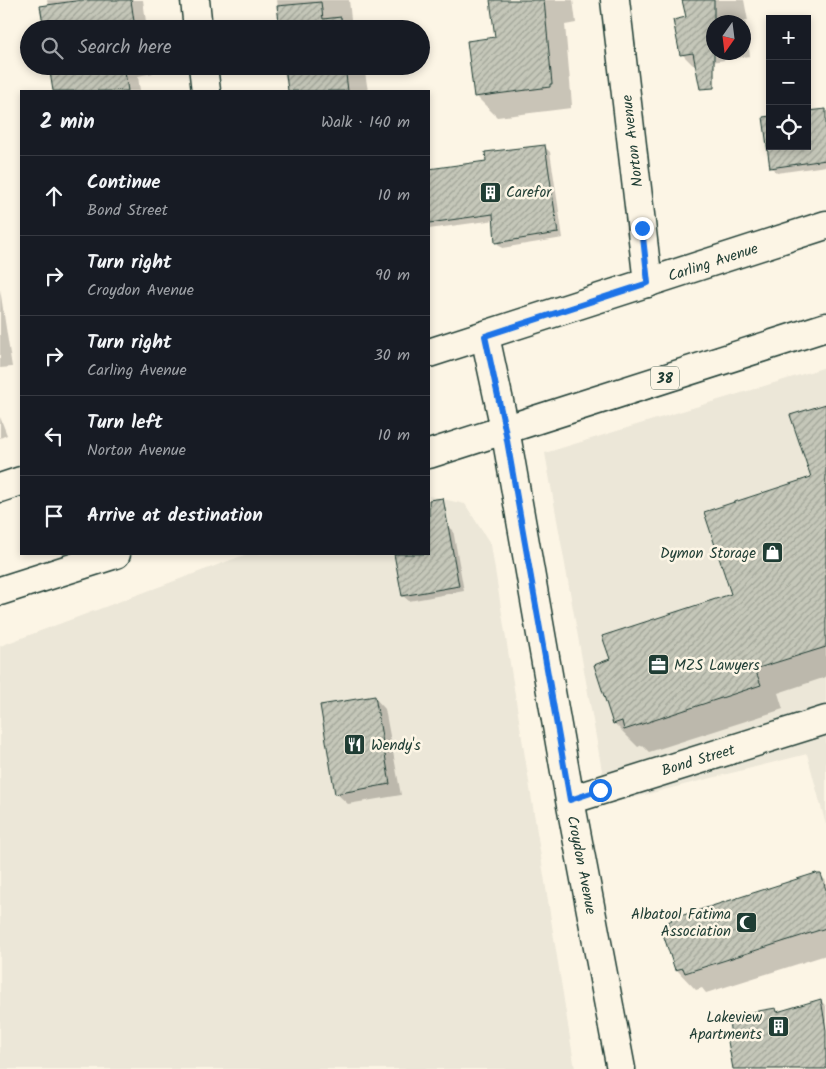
<!DOCTYPE html>
<html lang="en">
<head>
<meta charset="utf-8">
<style>
	:root { --surface:#171b24; --page:#20242c; --text:#f1f3f6; --muted:#9ea1a6; --line:#363941 }
	body { margin:0; font-family:Kalam,sans-serif; background:var(--page); color:var(--text) }
	.controls { position:absolute; right:15px; top:15px; display:grid; overflow:hidden; border-radius:0px; box-shadow:0 2px 8px #0003 }
	.controls button { width:45px; height:45px; display:grid; place-items:center; padding:0; border:0; border-bottom:1px solid var(--line); background:var(--surface); color:var(--text); font:25px sans-serif }
	.compass { position:absolute; left:706px; top:15px; width:45px; height:45px; border-radius:50%; background:var(--surface); box-shadow:0 2px 8px #0003; rotate:194deg }
	.stop { position:absolute; width:15px; height:15px; margin:-11px; border:4px solid #1a73e8; border-radius:50%; background:#fff }
	.stop.end { background:#1a73e8; border-color:#fff; box-shadow:0 1px 5px #0008 }
	.list { margin:0; padding:0; list-style:none }
	h2 { display:flex; justify-content:space-between; align-items:center; height:65px; margin:0; padding:0 20px; font-size:21px }
	h2 small { font-size:16px; font-weight:400; color:var(--muted) }
	.list li { display:grid; grid-template-columns:32px 1fr auto; gap:15px; align-items:center; box-sizing:border-box; height:80px; padding:0 20px; border-top:1px solid var(--line) }
	.list b { display:block; font-size:19px; white-space:nowrap }
	.list p { margin:0; font-size:16px; white-space:nowrap; color:var(--muted) }
	.list em { font-size:16px; font-style:normal; color:var(--muted) }
	.icon { flex:none; width:28px; height:28px; fill:none; stroke:currentColor; stroke-width:2; stroke-linecap:round; stroke-linejoin:round }
	.map { position:relative; flex:none; width:826px; height:1069px; overflow:hidden }
	.search { position:absolute; background:var(--surface); box-shadow:0 2px 8px #0003; left:20px; top:20px; width:410px; height:55px; display:flex; align-items:center; gap:12px; box-sizing:border-box; padding:0 18px; border-radius:28px; color:var(--muted); font-size:19px }
	.panel { position:absolute; background:var(--surface); box-shadow:0 2px 8px #0003; left:20px; top:90px; width:410px; height:465px; border-radius:0px }
	.map>svg:first-child { display:block }
</style>
</head>
<body>
<div class="map">
<svg width="826" height="1069" viewBox="0 0 826 1069">
	<defs>
		<pattern id="building-hatch" width="6" height="6" patternUnits="userSpaceOnUse" patternTransform="scale(1.25)"><rect width="6" height="6" fill="#c5c7b9"/><path d="M-1 1l2-2M0 6l6-6M5 7l2-2" fill="none" stroke="#9fa397"/></pattern>
	</defs>
	<rect width="100%" height="100%" fill="#fcf5e5"/>
	<filter id="ink" filterUnits="userSpaceOnUse"><feTurbulence type="fractalNoise" baseFrequency=".02" numOctaves="2"/><feDisplacementMap in="SourceGraphic" scale="10" xChannelSelector="R" yChannelSelector="G"/><feConvolveMatrix kernelMatrix="1 2 1 2 8 2 1 2 1" color-interpolation-filters="sRGB"/></filter>
	<g filter="url(#ink)">
		<!-- built -->
		<path fill="#ece7d8" d="M 826,367 L 826,825 L 807,754 L 608,804 L 545,453 Z
			M 429,496 L 465,504 L 491,545 L 575,1069 L 0,1069 L 0,646 L 247,554 L 429,554 Z"/>
		<!-- shadow -->
		<path fill="#0003" fill-rule="evenodd" d="M 47,0 L 143,0 L 147,29 L 45,29 L 48,6 Z
			M 277,0 L 349,0 L 352,29 L 281,29 Z
			M 491,0 L 573,0 L 576,23 L 565,25 L 572,105 L 571,105 L 571,108 L 497,117 L 476,96 L 497,38 Z
			M 684,0 L 744,0 L 748,21 L 745,21 L 750,56 L 693,65 L 682,54 L 687,18 ZM 714,22 L 744,22 L 744,52 L 714,52 Z
			M 50,66 L 152,66 L 153,73 L 138,76 L 140,91 L 54,91 Z
			M 283,66 L 358,66 L 365,73 L 368,91 L 288,91 Z
			M 826,110 L 826,166 L 777,173 L 771,167 L 770,146 L 807,146 Z
			M 544,146 L 550,152 L 563,238 L 502,248 L 497,243 L 495,220 L 429,229 L 429,170 L 487,162 Z
			M 0,289 L 12,367 L 0,368 Z
			M 826,405 L 826,677 L 778,693 L 783,709 L 649,752 L 642,745 L 638,747 L 614,723 L 612,660 L 732,595 L 812,477 Z
			M 0,417 L 7,435 L 0,438 Z
			M 447,525 L 453,530 L 464,591 L 409,601 L 403,596 L 395,554 L 429,554 L 429,528 Z
			M 374,697 L 385,709 L 401,795 L 348,804 L 336,793 Z
			M 820,875 L 826,881 L 826,955 L 706,993 L 702,988 L 696,990 L 676,969 Z
			M 820,1000 L 826,1006 L 826,1069 L 734,1069 L 776,1009 L 779,1013 Z"/>
		<!-- building -->
		<path fill="url(#building-hatch)" stroke="#1f3d34" d="M 82,0 L 131,0 L 135,29 L 44,29 L 40,6 Z
			M 490,0 L 544,0 L 552,84 L 550,84 L 550,87 L 474,97 L 467,41 L 495,37 Z
			M 682,0 L 714,0 L 714,88 L 700,89 L 693,53 L 680,55 L 673,20 L 686,17 Z
			M 321,2 L 323,19 L 341,17 L 342,29 L 280,29 L 277,6 Z
			M 49,66 L 124,66 L 128,91 L 53,91 Z
			M 285,66 L 345,66 L 348,91 L 288,91 Z
			M 826,109 L 826,160 L 770,168 L 763,117 L 770,116 L 770,146 L 807,146 L 807,111 Z
			M 545,145 L 558,233 L 495,243 L 493,214 L 429,223 L 429,169 L 486,161 L 485,152 Z
			M 826,404 L 826,647 L 755,669 L 761,685 L 624,730 L 622,721 L 613,724 L 594,665 L 610,659 L 602,636 L 731,594 L 704,512 L 811,477 L 790,415 Z
			M 443,498 L 459,586 L 402,596 L 394,554 L 429,554 L 429,500 Z
			M 375,696 L 390,784 L 335,794 L 320,705 Z
			M 816,873 L 817,874 L 821,874 L 826,890 L 826,928 L 685,973 L 683,968 L 675,970 L 661,928 L 669,925 L 668,922 L 672,920 L 671,919 Z
			M 821,999 L 826,1030 L 826,1069 L 733,1069 L 727,1036 L 731,1035 L 728,1016 L 776,1008 L 777,1012 Z"/>
		<g fill="none" stroke-linecap="round" stroke-linejoin="round">
			<defs>
				<path id="minor" d="M 195,0 L 198,29
					M 615,0 L 648,283
					M 203,66 L 206,91
					M 485,336 L 505,429 L 570,800 L 621,1069
					M 570,800 L 826,720"/>
				<path id="major" d="M 429,353 L 826,225
					M 429,454 L 826,327
					M 0,488 L 21,481
					M 0,591 L 116,554"/>
			</defs>
			<!-- minor casing -->
			<use href="#minor" stroke="#1f3d34" stroke-width="31"/>
			<!-- major casing -->
			<use href="#major" stroke="#1f3d34" stroke-width="31"/>
			<!-- minor -->
			<use href="#minor" stroke="#fcf5e5" stroke-width="28"/>
			<!-- major -->
			<use href="#major" stroke="#fcf5e5" stroke-width="28"/>
		</g>
	</g>
	<g fill="none" stroke-linecap="round" stroke-linejoin="round" filter="url(#ink)">
		<!-- route -->
		<path stroke="#1a73e8" stroke-width="6" d="M 600,790 L 570,800 L 505,429 L 485,336 L 648,283 L 642,228"/>
	</g>
	<!-- icons -->
	<defs>
		<symbol id="building-square" viewBox="-11 -11 22 22"><rect x="-9" y="-9" width="18" height="18" rx="4" fill="#1f3d34" stroke="#fcf5e5"/><path d="M-4-6H4V6H1V3H-1V6H-4ZM-2.5-4.3h1.7v1.8h-1.7ZM.8-4.3h1.7v1.8H.8ZM-2.5-1h1.7V.8h-1.7ZM.8-1h1.7V.8H.8Z" fill="#fff"/></symbol>
		<symbol id="shop-square" viewBox="-11 -11 22 22"><rect x="-9" y="-9" width="18" height="18" rx="4" fill="#1f3d34" stroke="#fcf5e5"/><path d="M-5-2.5h2.3a2.7 3.5 0 0 1 5.4 0H5L5.5 6h-11ZM-1.5-2.5h3a1.5 2.3 0 0 0-3 0Z" fill="#fff"/></symbol>
		<symbol id="office-square" viewBox="-11 -11 22 22"><rect x="-9" y="-9" width="18" height="18" rx="4" fill="#1f3d34" stroke="#fcf5e5"/><path d="M-6-3h4V-5.5h4V-3h4V5H-6ZM-1-4.5V-3h2v-1.5ZM-6 0V1H6V0Z" fill="#fff"/></symbol>
		<symbol id="restaurant-square" viewBox="-11 -11 22 22"><rect x="-9" y="-9" width="18" height="18" rx="4" fill="#1f3d34" stroke="#fcf5e5"/><path d="M-5-6h1v4h1v-4h1v4h1v-4h1v5L-1.5 .5V6h-2V.5L-5-1ZM5-6V6H3V1.5H1.5Q1.5-4 5-6Z" fill="#fff"/></symbol>
		<symbol id="mosque-square" viewBox="-11 -11 22 22"><rect x="-9" y="-9" width="18" height="18" rx="4" fill="#1f3d34" stroke="#fcf5e5"/><path d="M3.5-4.9A6 6 0 1 0 3.5 4.9A5 5 0 1 1 3.5-4.9Z" fill="#fff"/></symbol>
	</defs>
	<g fill-rule="evenodd">
		<use href="#building-square" x="478" y="180" width="25" height="25"/>
		<use href="#shop-square" x="760" y="540" width="25" height="25"/>
		<use href="#office-square" x="646" y="652" width="25" height="25"/>
		<use href="#restaurant-square" x="342" y="732" width="25" height="25"/>
		<use href="#mosque-square" x="734" y="910" width="25" height="25"/>
		<use href="#building-square" x="766" y="1014" width="25" height="25"/>
	</g>
	<g text-anchor="middle" stroke-width="5" stroke-linejoin="round" paint-order="stroke">
		<!-- shield labels -->
		<rect fill="#fcf5e5" stroke="#617469" stroke-width="1" x="651" y="366.5" width="28" height="23" rx="4"/>
		<g font-size="14" font-weight="bold" fill="#1f3d34">
			<text x="665" y="383">38</text>
		</g>
		<!-- street labels -->
		<g font-size="15" fill="#1f3d34" stroke="#fcf5e5">
			<text transform="translate(632 141) rotate(-97)" y="5">Norton Avenue</text>
			<text transform="translate(713 262) rotate(-18)" y="5">Carling Avenue</text>
			<text transform="translate(698 760) rotate(-17)" y="5">Bond Street</text>
			<text transform="translate(582 865) rotate(79)" y="5">Croydon Avenue</text>
		</g>
		<!-- poi labels -->
		<g font-size="15" fill="#1f3d34" stroke="#fcf5e5" text-anchor="start">
			<text x="506" y="197">Carefor</text>
			<text x="756" y="558" text-anchor="end">Dymon Storage</text>
			<text x="674" y="670">MZS Lawyers</text>
			<text x="371" y="750">Wendy's</text>
			<text x="731" y="919" text-anchor="end">Albatool Fatima<tspan x="731" dy="17">Association</tspan></text>
			<text x="762" y="1022" text-anchor="end">Lakeview<tspan x="762" dy="17">Apartments</tspan></text>
		</g>
	</g>
</svg>
<div class="controls">
<button>+</button>
<button>−</button>
<button><svg class="icon" aria-label="locate" viewBox="0 0 24 24"><circle cx="12" cy="12" r="6"/><path d="M12 2v4M12 18v4M2 12h4M18 12h4"/></svg></button>
</div>
<svg class="compass" viewBox="-18 -18 36 36"><path d="M0-13l5 13h-10z" fill="#e53935"/><path d="M0 13l5-13h-10z" fill="#9ea1a6"/></svg>
<div class="stop" style="left:600px;top:790px"></div>
<div class="stop end" style="left:642px;top:228px"></div>
<div class="search"><svg class="icon" aria-label="search" viewBox="0 0 24 24"><circle cx="10" cy="10" r="6"/><path d="M15 15l6 6"/></svg>Search here</div>
<section class="panel">
<h2>2 min<small>Walk · 140 m</small></h2>
<ul class="list">
<li><svg class="icon" aria-label="ahead" viewBox="0 0 24 24"><path d="M12 20V5M6 11l6-6 6 6"/></svg><div><b>Continue</b><p>Bond Street</p></div><em>10 m</em></li>
<li><svg class="icon" aria-label="right" viewBox="0 0 24 24"><path d="M7 20v-9h11M14 6l5 5-5 5"/></svg><div><b>Turn right</b><p>Croydon Avenue</p></div><em>90 m</em></li>
<li><svg class="icon" aria-label="right" viewBox="0 0 24 24"><path d="M7 20v-9h11M14 6l5 5-5 5"/></svg><div><b>Turn right</b><p>Carling Avenue</p></div><em>30 m</em></li>
<li><svg class="icon" aria-label="left" viewBox="0 0 24 24"><path d="M17 20v-9H6M10 6l-5 5 5 5"/></svg><div><b>Turn left</b><p>Norton Avenue</p></div><em>10 m</em></li>
<li><svg class="icon" aria-label="arrive" viewBox="0 0 24 24"><path d="M6 21V4h12l-3 4 3 4H6"/></svg><div><b>Arrive at destination</b></div></li>
</ul>
</section>
</div>
</body>
</html>
